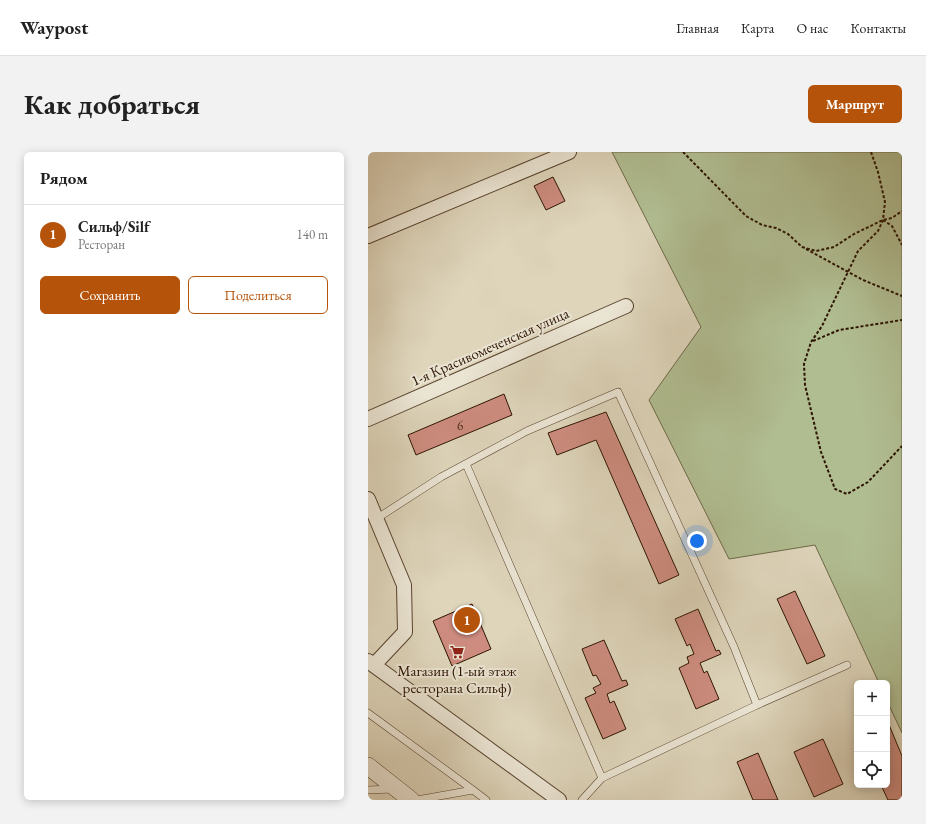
<!DOCTYPE html>
<html lang="ru">
<head>
<meta charset="utf-8">
<style>
	:root { --surface:#fff; --page:#f2f2f2; --text:#222; --muted:#767676; --line:#e0e0e0; --accent:#b45309 }
	body { margin:0; font-family:"EB Garamond",serif; background:var(--page); color:var(--text) }
	.controls { position:absolute; right:12px; bottom:12px; display:grid; overflow:hidden; border-radius:6px; box-shadow:0 2px 10px #0003 }
	.controls button { width:36px; height:36px; display:grid; place-items:center; padding:0; border:0; border-bottom:1px solid var(--line); background:var(--surface); color:var(--text); font:20px sans-serif }
	.you { position:absolute; left:329px; top:389px; width:14px; height:14px; margin:-10px; border:3px solid #fff; border-radius:50%; background:#1a73e8; box-shadow:0 0 0 6px #1a73e833 }
	.badge { display:grid; place-items:center; width:26px; height:26px; border-radius:50%; background:var(--accent); color:#fff; font-size:13px; font-weight:700 }
	.pin { position:absolute; translate:-50% -50%; border:2px solid #fff; box-shadow:0 1px 4px #0006 }
	.list { margin:0; padding:0; list-style:none }
	h2 { display:flex; justify-content:space-between; align-items:center; height:52px; margin:0; padding:0 16px; font-size:17px }
	h2 small { font-size:13px; font-weight:400; color:var(--muted) }
	.list li { display:grid; grid-template-columns:26px 1fr auto; gap:12px; align-items:center; box-sizing:border-box; height:60px; padding:0 16px; border-top:1px solid var(--line) }
	.list b { display:block; font-size:15px; white-space:nowrap }
	.list p { margin:0; font-size:13px; white-space:nowrap; color:var(--muted) }
	.list em { font-size:13px; font-style:normal; color:var(--muted) }
	.actions { display:flex; gap:8px; padding:12px 16px }
	.actions a { flex:1; padding:9px 0; border:1px solid var(--accent); border-radius:6px; text-align:center; font-size:14px; color:var(--accent) }
	.actions .main { background:var(--accent); color:#fff }
	.icon { flex:none; width:22px; height:22px; fill:none; stroke:currentColor; stroke-width:2; stroke-linecap:round; stroke-linejoin:round }
	.map { position:relative; flex:none; width:534px; height:648px; overflow:hidden; border-radius:6px }
	header { display:flex; align-items:center; gap:24px; box-sizing:border-box; height:56px; padding:0 20px; background:var(--surface); border-bottom:1px solid var(--line) }
	header strong { font-size:19px }
	nav { display:flex; gap:22px; margin-inline-start:auto; font-size:14px }
	.intro { display:flex; align-items:center; justify-content:space-between; box-sizing:border-box; height:96px; padding:0 24px }
	h1 { margin:0; font-size:28px }
	.button { padding:10px 18px; border-radius:6px; background:var(--accent); color:#fff; font-size:14px; font-weight:700 }
	main { display:flex; gap:24px; padding:0 24px }
	aside { flex:1; background:var(--surface); border-radius:6px; box-shadow:0 2px 10px #0003 }
	.map>svg:first-child { display:block }
</style>
</head>
<body>
<header>
<strong>Waypost</strong>
<nav><a>Главная</a><a>Карта</a><a>О нас</a><a>Контакты</a></nav>
</header>
<div class="intro"><h1>Как добраться</h1><a class="button">Маршрут</a></div>
<main>
<aside>
<h2>Рядом<small></small></h2>
<ul class="list">
<li><span class="badge">1</span><div><b>Сильф/Silf</b><p>Ресторан</p></div><em>140 m</em></li>
</ul>
<div class="actions"><a class="main">Сохранить</a><a>Поделиться</a></div>
</aside>
<div class="map">
<svg width="534" height="648" viewBox="0 0 534 648">
	<rect width="100%" height="100%" fill="#ded5bb"/>
	<filter id="stains"><feTurbulence type="fractalNoise" baseFrequency=".005" numOctaves="4"/><feColorMatrix values="0 0 0 0 .2 0 0 0 0 .09 0 0 0 0 .02 0 0 0 .5 -.17"/></filter>
	<radialGradient id="worn" r=".72"><stop offset=".6" stop-color="#630" stop-opacity="0"/><stop offset="1" stop-color="#630" stop-opacity=".3"/></radialGradient>
	<!-- green -->
	<path fill="#b0bd91" stroke="#6e6848" d="M 244,0 L 534,0 L 534,581 L 519,549 L 519,531 L 511,531 L 447,393 L 361,407 L 281,248 L 333,175 Z"/>
	<!-- building -->
	<path fill="#cd8c7f" stroke="#2d1400" d="M 185,25 L 197,49 L 178,58 L 166,34 Z
		M 136,242 L 144,263 L 48,303 L 40,283 Z
		M 238,260 L 311,423 L 291,432 L 228,288 L 189,303 L 180,281 Z
		M 427,439 L 457,504 L 439,512 L 409,447 Z
		M 104,452 L 123,497 L 84,514 L 65,469 Z
		M 330,457 L 348,499 L 351,498 L 353,502 L 332,511 L 336,521 L 339,519 L 351,547 L 328,557 L 311,516 L 321,511 L 319,505 L 326,502 L 322,492 L 319,494 L 307,467 Z
		M 236,488 L 254,529 L 258,528 L 260,533 L 239,542 L 242,551 L 246,549 L 258,577 L 235,587 L 217,546 L 228,541 L 225,536 L 233,532 L 228,523 L 225,524 L 214,497 Z
		M 519,568 L 534,604 L 534,648 L 520,648 L 513,633 L 519,633 Z
		M 455,587 L 475,632 L 446,645 L 426,600 Z
		M 390,601 L 410,648 L 385,648 L 369,610 Z"/>
	<g fill="none" stroke-linecap="round" stroke-linejoin="round">
		<defs>
			<path id="service" d="M 98,312 L 234,626
				M 8,367 L 73,325 L 159,279 L 250,240 L 366,495 L 389,553 L 234,626 L 214,648
				M 389,553 L 479,513
				M 0,561 L 105,638
				M 0,638 L 25,637
				M 49,648 L 105,638 L 118,648"/>
			<path id="minor" d="M 0,84 L 201,0
				M 0,267 L 258,154
				M 0,347 L 36,433 L 37,480 L 6,513
				M 0,509 L 191,648"/>
			<path id="tertiary" d="M 0,614 L 43,648"/>
		</defs>
		<!-- service casing -->
		<use href="#service" stroke="#59442f" stroke-width="8"/>
		<!-- minor casing -->
		<use href="#minor" stroke="#59442f" stroke-width="16"/>
		<!-- tertiary casing -->
		<use href="#tertiary" stroke="#59442f" stroke-width="18"/>
		<!-- path -->
		<path stroke="#2d1400" stroke-width="2" stroke-dasharray="3 2" stroke-linecap="butt" d="M 315,0 L 378,64 L 394,73 L 408,76 L 420,82 L 434,95 L 448,99 L 466,95 L 486,82 L 515,68 L 524,66 L 534,59
			M 503,0 L 510,20 L 517,50 L 515,68 L 510,79 L 490,99 L 454,174 L 443,190 L 436,212 L 437,233 L 453,300 L 467,337 L 479,342 L 500,330 L 534,294
			M 515,68 L 524,74 L 534,93
			M 438,97 L 495,128 L 534,144
			M 445,189 L 471,178 L 534,168"/>
		<!-- service -->
		<use href="#service" stroke="#eae4d3" stroke-width="7"/>
		<!-- minor -->
		<use href="#minor" stroke="#eae4d3" stroke-width="14"/>
		<!-- tertiary -->
		<use href="#tertiary" stroke="#eae4d3" stroke-width="17"/>
	</g>
	<!-- icons -->
	<defs>
		<symbol id="supermarket-bare" viewBox="-9 -9 18 18"><path d="M-6-5.5h2.5l.6 2H6L4.5 2H-2.5L-4.4-4H-6ZM-1.5 3.2a1.3 1.3 0 1 0 .1 0ZM3 3.2a1.3 1.3 0 1 0 .1 0Z" fill="#8f2418" stroke="#eae4d3" stroke-width="2.5" paint-order="stroke"/></symbol>
	</defs>
	<g fill-rule="evenodd">
		<use href="#supermarket-bare" x="79" y="490" width="20" height="20"/>
	</g>
	<g text-anchor="middle" stroke-width="4" stroke-linejoin="round" paint-order="stroke">
		<!-- number labels -->
		<g font-size="13" fill="#553220">
			<text x="92" y="278">6</text>
		</g>
		<!-- street labels -->
		<g font-size="15" fill="#2d1400" stroke="#eae4d3">
			<text transform="translate(122 195) rotate(-24)" y="5">1-я Красивомеченская улица</text>
		</g>
		<!-- poi labels -->
		<g font-size="15" fill="#2d1400" stroke="#eae4d3">
			<text x="89" y="524">Магазин (1-ый этаж<tspan x="89" dy="17">ресторана Сильф)</tspan></text>
		</g>
	</g>
	<rect width="100%" height="100%" filter="url(#stains)"/>
	<rect width="100%" height="100%" fill="url(#worn)"/>
</svg>
<div class="controls">
<button>+</button>
<button>−</button>
<button><svg class="icon" aria-label="locate" viewBox="0 0 24 24"><circle cx="12" cy="12" r="6"/><path d="M12 2v4M12 18v4M2 12h4M18 12h4"/></svg></button>
</div>
<div class="you"></div>
<div class="pin badge" style="left:99px;top:468px">1</div>
</div>
</main>
</body>
</html>
